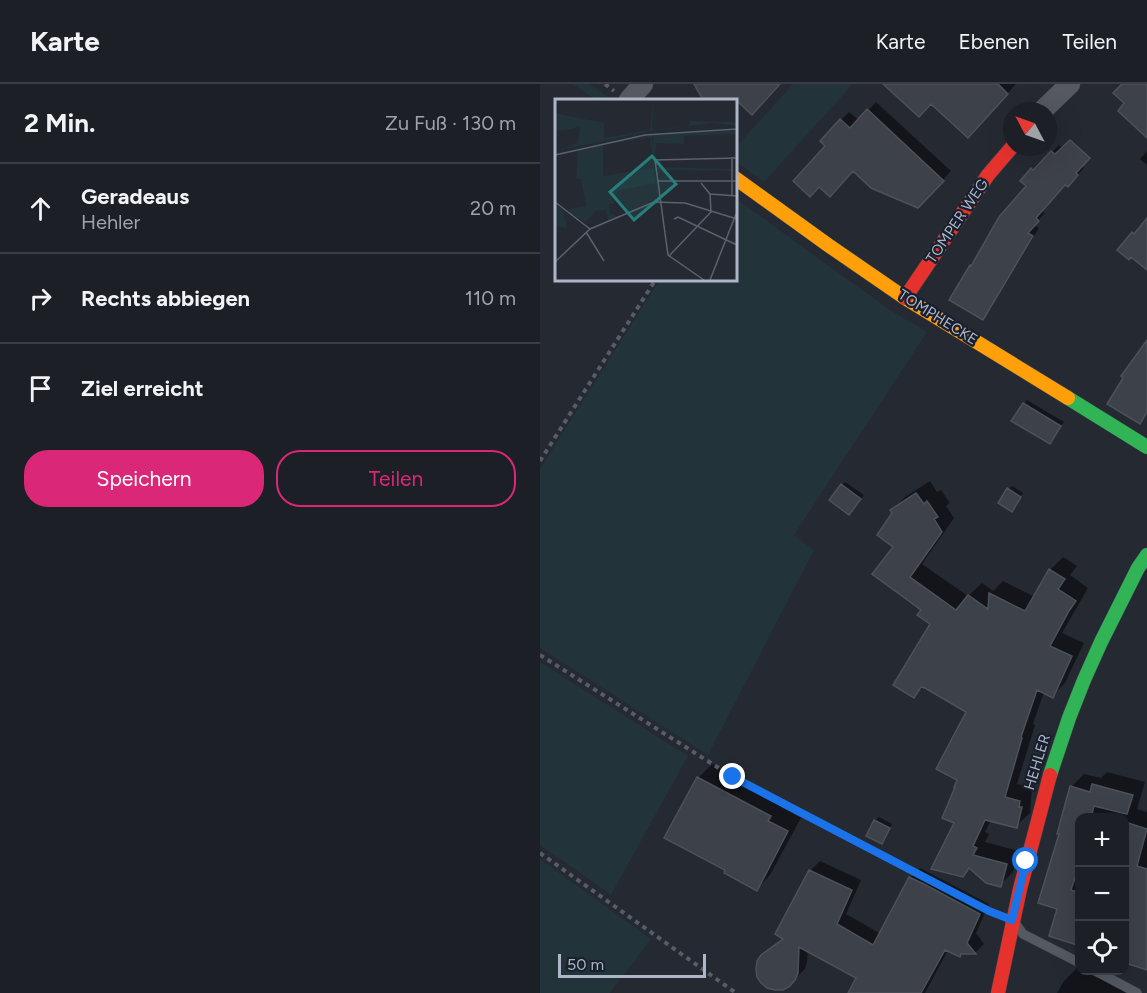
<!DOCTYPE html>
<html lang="de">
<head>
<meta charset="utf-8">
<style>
	:root { --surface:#1c1f26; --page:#292c32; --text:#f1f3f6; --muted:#a0a2a7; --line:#3a3d43; --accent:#db2777 }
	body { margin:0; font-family:Figtree,sans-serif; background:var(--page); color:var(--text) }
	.controls { position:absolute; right:18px; bottom:18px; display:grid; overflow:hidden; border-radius:12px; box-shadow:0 6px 24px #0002 }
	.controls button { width:54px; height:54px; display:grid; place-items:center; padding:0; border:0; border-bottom:2px solid var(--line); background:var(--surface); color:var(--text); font:30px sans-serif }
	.compass { position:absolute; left:463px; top:18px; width:54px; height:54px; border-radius:50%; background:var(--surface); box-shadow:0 6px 24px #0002; rotate:311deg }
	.scale { position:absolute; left:18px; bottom:15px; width:148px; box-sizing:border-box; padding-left:6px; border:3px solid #adb5c6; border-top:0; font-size:16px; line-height:21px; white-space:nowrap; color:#adb5c6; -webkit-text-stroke:4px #181f2d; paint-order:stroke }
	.stop { position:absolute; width:18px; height:18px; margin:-14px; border:4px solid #1a73e8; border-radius:50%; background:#fff }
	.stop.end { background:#1a73e8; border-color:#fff; box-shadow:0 2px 6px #0008 }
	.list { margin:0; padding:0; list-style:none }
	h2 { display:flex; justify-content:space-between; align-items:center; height:78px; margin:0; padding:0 24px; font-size:26px }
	h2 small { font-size:20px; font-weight:400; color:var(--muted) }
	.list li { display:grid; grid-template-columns:39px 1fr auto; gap:18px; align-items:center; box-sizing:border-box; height:90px; padding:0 24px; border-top:2px solid var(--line) }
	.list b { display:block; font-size:22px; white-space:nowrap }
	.list p { margin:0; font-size:20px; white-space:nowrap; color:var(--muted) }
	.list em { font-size:20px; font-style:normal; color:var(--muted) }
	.actions { display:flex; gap:12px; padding:18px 24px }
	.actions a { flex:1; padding:14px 0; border:2px solid var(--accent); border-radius:24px; text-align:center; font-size:21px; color:var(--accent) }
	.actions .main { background:var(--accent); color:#fff }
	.icon { flex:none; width:33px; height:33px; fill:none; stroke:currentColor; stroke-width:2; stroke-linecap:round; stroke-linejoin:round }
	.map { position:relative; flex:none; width:607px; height:909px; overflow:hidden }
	header { display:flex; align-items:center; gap:36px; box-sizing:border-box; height:84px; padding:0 30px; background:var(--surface); border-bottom:2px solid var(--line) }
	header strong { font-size:28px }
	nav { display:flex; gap:33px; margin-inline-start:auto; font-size:21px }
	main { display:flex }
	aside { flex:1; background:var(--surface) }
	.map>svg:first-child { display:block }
</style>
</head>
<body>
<header>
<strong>Karte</strong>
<nav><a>Karte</a><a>Ebenen</a><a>Teilen</a></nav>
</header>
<main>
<aside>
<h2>2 Min.<small>Zu Fuß · 130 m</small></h2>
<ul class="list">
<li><svg class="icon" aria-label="ahead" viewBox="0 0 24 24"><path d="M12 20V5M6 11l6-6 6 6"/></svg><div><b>Geradeaus</b><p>Hehler</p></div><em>20 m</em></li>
<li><svg class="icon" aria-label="right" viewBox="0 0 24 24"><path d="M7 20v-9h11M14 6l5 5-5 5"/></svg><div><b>Rechts abbiegen</b></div><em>110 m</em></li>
<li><svg class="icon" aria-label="arrive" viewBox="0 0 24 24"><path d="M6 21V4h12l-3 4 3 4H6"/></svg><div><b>Ziel erreicht</b></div></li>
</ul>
<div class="actions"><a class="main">Speichern</a><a>Teilen</a></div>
</aside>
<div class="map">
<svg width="607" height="909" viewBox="0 0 607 909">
	<rect width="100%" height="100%" fill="#252932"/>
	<!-- green -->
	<path fill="#223339" d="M 32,0 L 50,0 L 72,16 L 56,16 Z
		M 253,0 L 313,0 L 224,98 L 195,77 L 195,64 Z
		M 195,114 L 350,226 L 387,248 L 254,451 L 274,466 L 168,671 L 0,564 L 0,385 L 120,195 L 195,195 Z
		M 0,578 L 148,672 L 71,811 L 0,761 Z
		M 0,775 L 111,855 L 70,909 L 0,909 Z"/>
	<!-- shadow -->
	<path fill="#0007" d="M 156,0 L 239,0 L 195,20 L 195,16 L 165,16 Z
		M 345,0 L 476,0 L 440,40 L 392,18 Z
		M 336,18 L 411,87 L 378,123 L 287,62 L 301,36 L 309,28 L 319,36 Z
		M 519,61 L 527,68 L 526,70 L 544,84 L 528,101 L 526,100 L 501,126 L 505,129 L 494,141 L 499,144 L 449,227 L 442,234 L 488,102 L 492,85 L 499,78 L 501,80 Z
		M 607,67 L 607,81 L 600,75 Z
		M 487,316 L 524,338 L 510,358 L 484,320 Z
		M 390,397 L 397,408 L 401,406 L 410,419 L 406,422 L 414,434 L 382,480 L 428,512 L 442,499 L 453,507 L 463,497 L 495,513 L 510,486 L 523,473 L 537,482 L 530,491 L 548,504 L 522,549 L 544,559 L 525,599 L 512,612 L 504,608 L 493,640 L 495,641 L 477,700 L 492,704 L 490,729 L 476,742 L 451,736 L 445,748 L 449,750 L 445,758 L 479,767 L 473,788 L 460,801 L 431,783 L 422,792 L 416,738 L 428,628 L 384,602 L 374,612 L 392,540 L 383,526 L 355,463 L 354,429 L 352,426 L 365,413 Z
		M 305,398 L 324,411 L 313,425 L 302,401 Z
		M 472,402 L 483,409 L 475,422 L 468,405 Z
		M 172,680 L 243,718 L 241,723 L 261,734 L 230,791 L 217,805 L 158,694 Z
		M 567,688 L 605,698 L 597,725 L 607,728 L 607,884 L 604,851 L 584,845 L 584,734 L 540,734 L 539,860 L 519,824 L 521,749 L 531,703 L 544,690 L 561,694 Z
		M 339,733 L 352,740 L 345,755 L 341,758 L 335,737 Z
		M 280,777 L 321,796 L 306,830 L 341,850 L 370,794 L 380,784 L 449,820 L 436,849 L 444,860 L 435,869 L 422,869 L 420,871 L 408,866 L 385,909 L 310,909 L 318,893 L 268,866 L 267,878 L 265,885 L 249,901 L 223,872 L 244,853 L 270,787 Z
		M 538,883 L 540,884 L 540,886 L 544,886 L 557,894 L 563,889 L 597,909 L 517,909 L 524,897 Z"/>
	<!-- building -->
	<path fill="#3d4149" stroke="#4c515a" stroke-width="1.5" d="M 154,0 L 240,0 L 212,31 L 196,16 L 163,16 Z
		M 343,0 L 458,0 L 468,10 L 428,54 L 391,20 L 379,33 Z
		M 582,0 L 607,0 L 607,54 L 578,27 L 584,19 L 573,9 Z
		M 327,25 L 404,97 L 378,124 L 331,104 L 313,87 L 290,113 L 279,103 L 270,113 L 253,97 L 285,62 L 280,57 L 300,35 L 310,44 Z
		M 530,56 L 550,74 L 536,89 L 538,91 L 528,103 L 525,101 L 496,134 L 499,137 L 488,149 L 493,152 L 443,236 L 409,216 L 430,181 L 431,182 L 459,133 L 486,102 L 480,97 L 491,84 L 493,86 L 511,67 L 515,70 Z
		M 607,134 L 607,186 L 591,173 L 589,176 L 577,166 L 592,148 L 594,150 Z
		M 607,256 L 607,328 L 600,340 L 567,320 L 583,294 L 581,292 Z
		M 483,319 L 521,342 L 510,360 L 471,337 Z
		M 301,400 L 321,415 L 309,431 L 289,416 Z
		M 467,404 L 481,413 L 472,428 L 458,419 Z
		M 376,409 L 384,420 L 387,417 L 398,433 L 394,435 L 402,448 L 370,493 L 416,526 L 428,511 L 448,525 L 449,509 L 485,527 L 509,485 L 525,495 L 518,505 L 536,517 L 529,527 L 510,562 L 532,572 L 513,614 L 497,606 L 481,653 L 482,654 L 465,713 L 480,717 L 479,723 L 482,723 L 477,744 L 445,736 L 433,762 L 437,764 L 433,771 L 467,780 L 461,803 L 446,799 L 429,784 L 423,793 L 391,785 L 414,739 L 402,734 L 415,703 L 414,703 L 417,696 L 396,685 L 426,628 L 385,604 L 381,603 L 374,614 L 353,601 L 390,540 L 377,531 L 381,526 L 332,490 L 353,463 L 337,451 L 352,429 L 350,426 Z
		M 157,693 L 231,732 L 228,737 L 248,747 L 217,807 L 184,789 L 185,786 L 124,754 Z
		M 552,700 L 593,711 L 587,730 L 554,722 L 551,734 L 540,734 L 540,779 L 531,806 L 540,809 L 540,862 L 509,852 L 517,825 L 498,819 L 519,750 L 517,750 L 530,702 L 550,708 Z
		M 334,736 L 350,744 L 342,760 L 326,752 Z
		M 585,738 L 607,745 L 597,782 L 607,785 L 607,886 L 585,879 Z
		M 269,786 L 312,806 L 297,840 L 333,861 L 369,793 L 384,800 L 440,830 L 427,859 L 436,870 L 421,870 L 420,873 L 405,866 L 381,909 L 308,909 L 316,894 L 259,863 L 258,889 L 255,896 L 250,902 L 243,906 L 235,906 L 227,904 L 221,899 L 217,893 L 216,885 L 217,877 L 221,871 L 243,855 L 235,850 Z"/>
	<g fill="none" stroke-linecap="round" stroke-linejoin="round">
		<defs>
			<path id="lane" d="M 476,840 L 483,850 L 540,879
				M 554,886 L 597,909"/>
			<path id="street" d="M 89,16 L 103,0
				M 502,27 L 530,0"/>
			<path id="fast" d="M 528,314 L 607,363
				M 510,691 L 529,634 L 544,596 L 561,558 L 598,484 L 607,471"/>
			<path id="slow" d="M 195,94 L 288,161 L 365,214 L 528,314"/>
			<path id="jam" d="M 365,214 L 448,91 L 472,63
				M 458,909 L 480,805 L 510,691"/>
		</defs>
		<!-- lane casing -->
		<use href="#lane" stroke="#41444c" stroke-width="10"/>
		<!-- street casing -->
		<use href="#street" stroke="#41444c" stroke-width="21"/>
		<!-- fast casing -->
		<use href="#fast" stroke="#41444c" stroke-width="15"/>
		<!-- slow casing -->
		<use href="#slow" stroke="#41444c" stroke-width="15"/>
		<!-- jam casing -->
		<use href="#jam" stroke="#41444c" stroke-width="15"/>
		<!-- path -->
		<path stroke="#585c64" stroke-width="4" stroke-dasharray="4.5 4.5" stroke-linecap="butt" d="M 65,0 L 74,7
			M 0,377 L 116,195
			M 0,571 L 193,693 L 453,829
			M 0,769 L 196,909"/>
		<!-- lane -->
		<use href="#lane" stroke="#545962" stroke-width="9"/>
		<!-- street -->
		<use href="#street" stroke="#545962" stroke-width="20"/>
		<!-- fast -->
		<use href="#fast" stroke="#30b455" stroke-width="14"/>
		<!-- slow -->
		<use href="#slow" stroke="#ff9f0a" stroke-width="14"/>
		<!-- jam -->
		<use href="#jam" stroke="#e5322d" stroke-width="14"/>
	</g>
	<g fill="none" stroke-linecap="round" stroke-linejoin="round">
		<!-- route -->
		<path stroke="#1a73e8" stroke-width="8" d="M 193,693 L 449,827 L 472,836 L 486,777"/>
	</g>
	<g text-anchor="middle" stroke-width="4.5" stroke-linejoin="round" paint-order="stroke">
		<!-- street labels -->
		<g font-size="15" fill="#adb5c6" stroke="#181f2d">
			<text transform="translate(417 137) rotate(-56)" y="5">TOMPER WEG</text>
			<text transform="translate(398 233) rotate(32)" y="5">TOMPHECKE</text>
			<text transform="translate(497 678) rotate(-73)" y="5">HEHLER</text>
		</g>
	</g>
	<!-- overview -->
	<g transform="translate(15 15)">
		<rect width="182" height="182" fill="#252932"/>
		<path d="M 99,0 L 97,32 L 0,52 L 23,44 L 25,28 L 0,33 L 0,14 L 49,24 L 49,39 L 95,31 ZM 101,7 L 99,31 L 133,27 L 135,22 L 181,23 L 181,27 L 159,24 L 98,32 ZM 181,31 L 181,35 L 129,37 L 129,45 L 101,44 L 99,68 L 95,38 L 48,46 L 48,77 L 99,69 L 101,84 L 62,92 L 59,105 L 54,106 L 55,114 L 64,118 L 36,130 L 53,121 L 51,111 L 41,112 L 30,123 L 14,114 L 14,110 L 31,107 L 26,80 L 21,80 L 23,52 L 0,57 L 48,45 L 97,36 L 99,55 L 98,36 ZM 101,68 L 176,70 L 176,72 L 101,71 ZM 0,104 L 8,111 L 12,129 L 0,128 Z" fill="#223339"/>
		<path fill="none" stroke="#5b616d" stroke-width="1.5" d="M 0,56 L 90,36 L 182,30M 102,82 L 182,82M 146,84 L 155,95 L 182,97M 177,97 L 177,58M 0,103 L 35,130M 119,120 L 123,118 L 182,146M 31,133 L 49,162M 114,157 L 156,113 L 155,95M 0,163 L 35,130 L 99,103 L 130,104 L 182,120M 149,181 L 113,156 L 100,61 L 182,59M 155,181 L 181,115"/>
		<path fill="#277f7b" fill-opacity="0.15" stroke="#277f7b" stroke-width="3" d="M 97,57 L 121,85 L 79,121 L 55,93 Z"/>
		<rect width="182" height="182" fill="none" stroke="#adb5c6" stroke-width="3"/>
	</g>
</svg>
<div class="controls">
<button>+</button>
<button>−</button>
<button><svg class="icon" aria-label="locate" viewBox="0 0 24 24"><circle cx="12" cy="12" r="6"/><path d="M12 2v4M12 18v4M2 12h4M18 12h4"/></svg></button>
</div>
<svg class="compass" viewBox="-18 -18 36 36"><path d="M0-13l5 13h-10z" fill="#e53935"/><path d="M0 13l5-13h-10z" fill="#a0a2a7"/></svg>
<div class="scale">50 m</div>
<div class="stop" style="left:486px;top:777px"></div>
<div class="stop end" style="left:193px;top:693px"></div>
</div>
</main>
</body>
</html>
